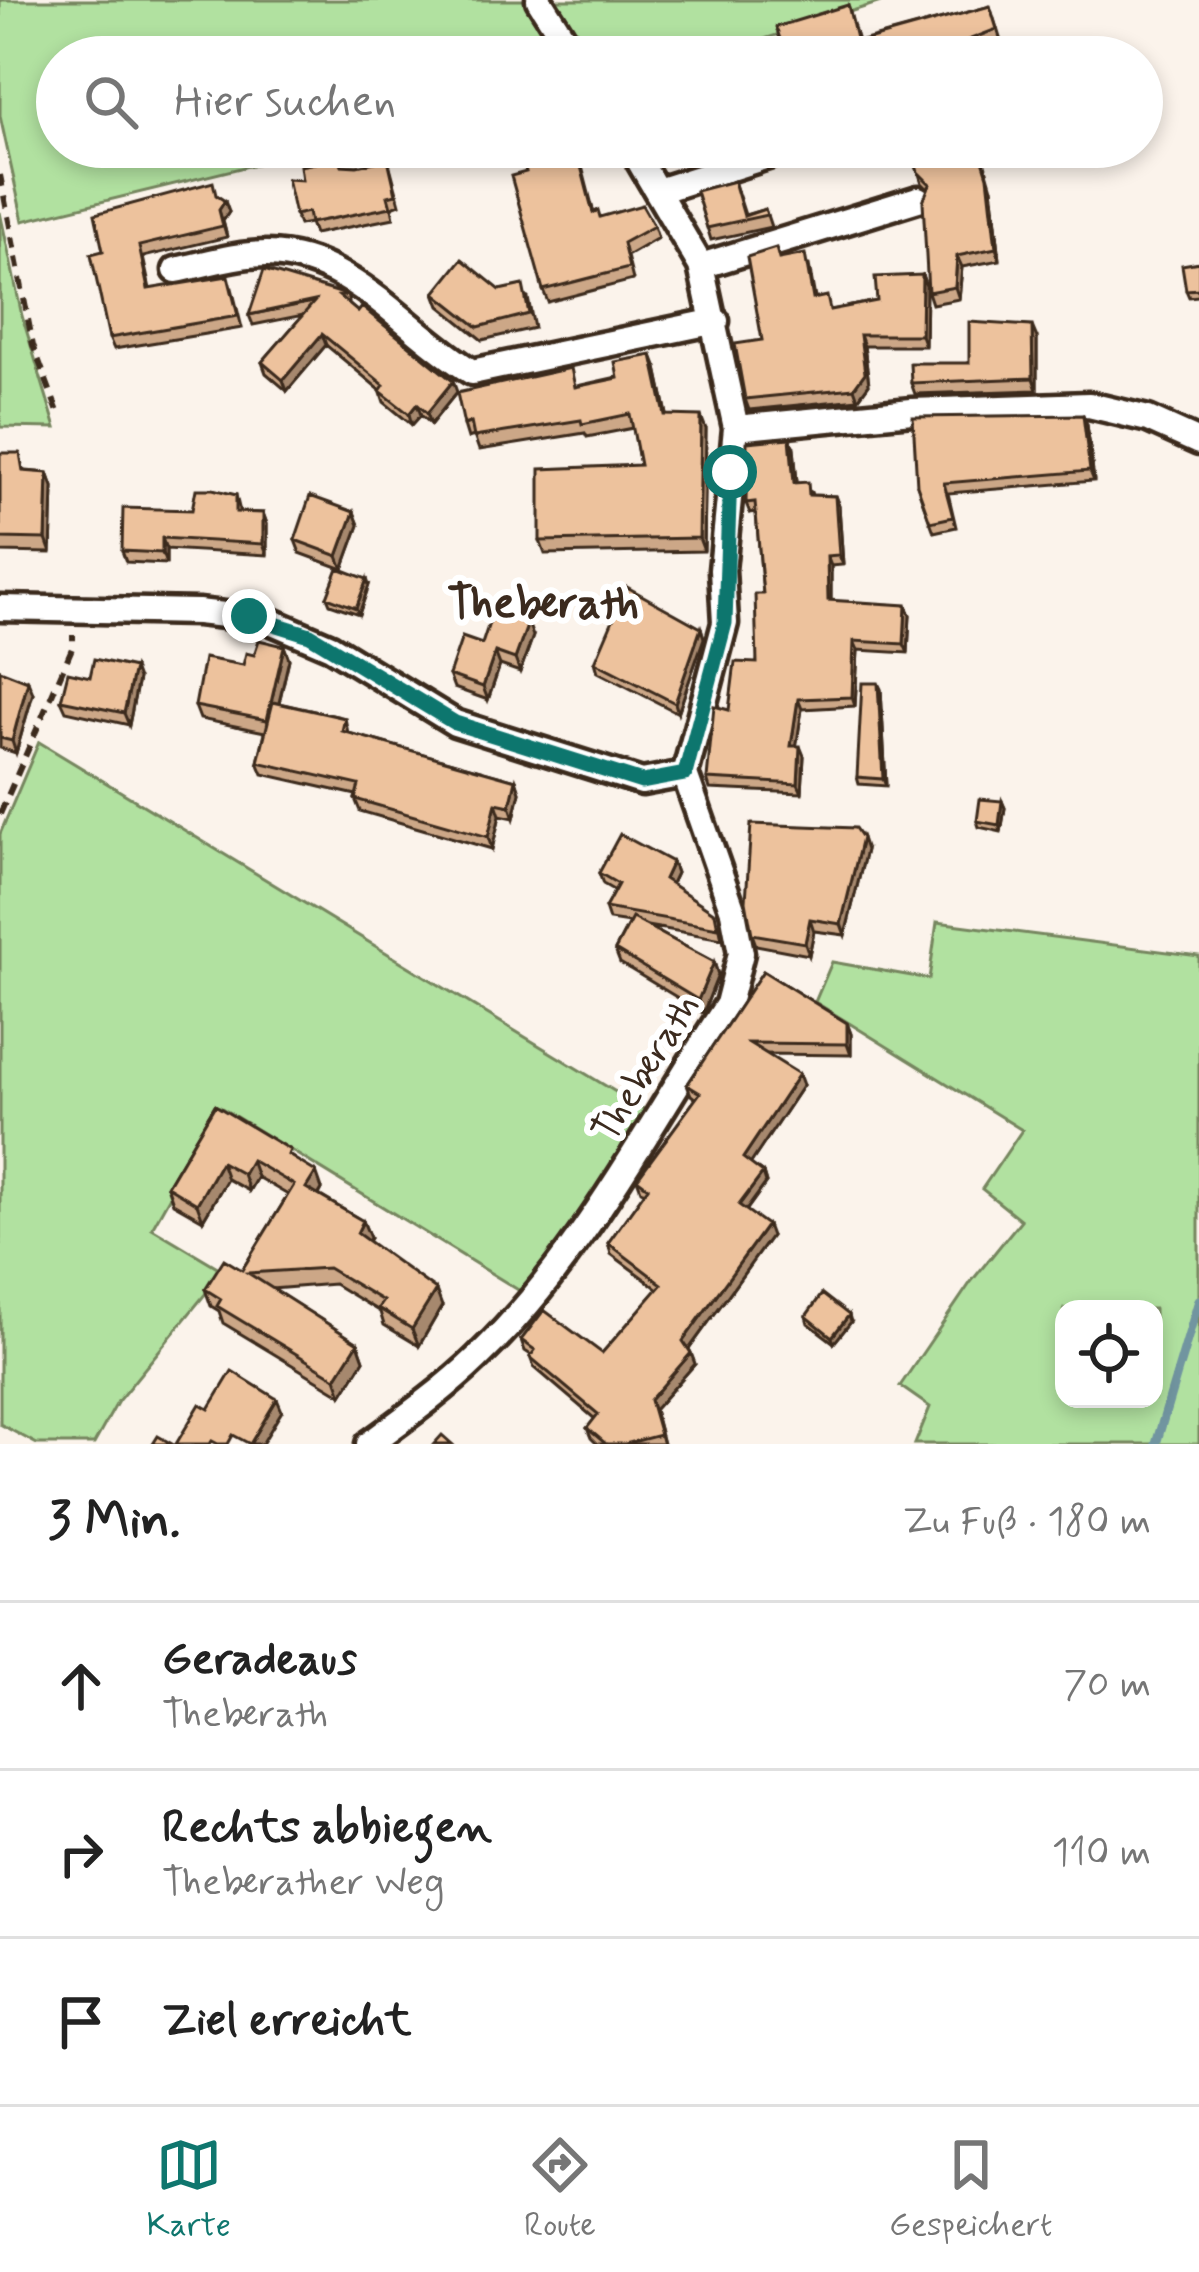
<!DOCTYPE html>
<html lang="de">
<head>
<meta charset="utf-8">
<style>
	:root { --surface:#fff; --page:#f6f6f6; --text:#222; --muted:#767676; --line:#e0e0e0; --accent:#0f766e }
	body { margin:0; font-family:Mynerve,sans-serif; background:var(--page); color:var(--text) }
	.controls { position:absolute; right:36px; bottom:36px; display:grid; overflow:hidden; border-radius:24px; box-shadow:0 6px 18px #0003 }
	.controls button { width:108px; height:108px; display:grid; place-items:center; padding:0; border:0; border-bottom:3px solid var(--line); background:var(--surface); color:var(--text); font:60px sans-serif }
	.stop { position:absolute; width:36px; height:36px; margin:-27px; border:9px solid #0f766e; border-radius:50%; background:#fff }
	.stop.end { background:#0f766e; border-color:#fff; box-shadow:0 3px 12px #0008 }
	.list { margin:0; padding:0; list-style:none }
	h2 { display:flex; justify-content:space-between; align-items:center; height:156px; margin:0; padding:0 48px; font-size:51px }
	h2 small { font-size:39px; font-weight:400; color:var(--muted) }
	.list li { display:grid; grid-template-columns:78px 1fr auto; gap:36px; align-items:center; box-sizing:border-box; height:168px; padding:0 48px; border-top:3px solid var(--line) }
	.list b { display:block; font-size:45px; white-space:nowrap }
	.list p { margin:0; font-size:39px; white-space:nowrap; color:var(--muted) }
	.list em { font-size:39px; font-style:normal; color:var(--muted) }
	.icon { flex:none; width:66px; height:66px; fill:none; stroke:currentColor; stroke-width:2; stroke-linecap:round; stroke-linejoin:round }
	.map { position:relative; flex:none; width:1199px; height:1444px; overflow:hidden }
	.search { position:absolute; background:var(--surface); box-shadow:0 6px 18px #0003; left:36px; right:36px; top:36px; height:132px; display:flex; align-items:center; gap:30px; box-sizing:border-box; padding:0 42px; border-radius:66px; color:var(--muted); font-size:45px }
	.sheet { height:660px; background:var(--surface) }
	nav { display:flex; justify-content:space-around; align-items:center; box-sizing:border-box; height:168px; border-top:3px solid var(--line); background:var(--surface); font-size:33px; color:var(--muted) }
	nav a { display:grid; justify-items:center; gap:6px }
	nav .on { color:var(--accent) }
	.map>svg:first-child { display:block }
</style>
</head>
<body>
<div class="map">
<svg width="1199" height="1444" viewBox="0 0 1199 1444">
	<rect width="100%" height="100%" fill="#fbf3eb"/>
	<filter id="ink" filterUnits="userSpaceOnUse"><feTurbulence type="fractalNoise" baseFrequency=".00833" numOctaves="2"/><feDisplacementMap in="SourceGraphic" scale="24" xChannelSelector="R" yChannelSelector="G"/><feConvolveMatrix kernelMatrix="1 2 1 2 8 2 1 2 1" color-interpolation-filters="sRGB"/></filter>
	<g filter="url(#ink)">
		<!-- green -->
		<path fill="#b1e1a0" stroke="#76865f" stroke-width="3" fill-rule="evenodd" d="M 0,0 L 525,0 L 560,57 L 57,57 L 57,147 L 326,147 L 23,221 L 0,116 Z
			M 546,0 L 887,0 L 708,57 L 581,57 Z
			M 0,212 L 22,316 L 56,428 L 0,427 Z
			M 39,742 L 647,1111 L 575,1225 L 520,1291 L 220,1107 L 152,1228 L 224,1271 L 118,1401 L 94,1444 L 37,1444 L 0,1424 L 0,834 Z
			M 937,922 L 1199,956 L 1199,1444 L 915,1444 L 930,1407 L 900,1386 L 971,1282 L 1021,1220 L 982,1189 L 1022,1130 L 815,1002 L 832,962 L 929,979 ZM 1064,1309 L 1154,1309 L 1154,1399 L 1064,1399 Z"/>
		<g fill="none" stroke-linecap="round" stroke-linejoin="round">
			<!-- stream -->
			<path stroke="#7195a0" stroke-width="9" d="M 1156,1444 L 1199,1300"/>
			<defs>
				<path id="street" d="M 539,0 L 575,57
					M 631,147 L 701,266 L 736,428 L 912,411 L 1089,405 L 1148,419 L 1199,442
					M 658,191 L 796,147
					M 701,266 L 918,199
					M 176,270 C 205,264 236,254 267,254 C 352,255 405,331 472,372 L 716,321
					M 0,608 L 198,612 L 268,620 L 331,647 L 455,723 L 642,782 L 685,774
					M 369,1444 C 406,1417 444,1390 477,1358 C 581,1259 650,1123 728,1004 L 741,953 L 733,911 L 685,774 L 725,623 L 722,570 L 736,428"/>
			</defs>
			<!-- street casing -->
			<use href="#street" stroke="#3b2a1e" stroke-width="33"/>
			<!-- path -->
			<path stroke="#3b2a1e" stroke-width="6" stroke-dasharray="12 9" stroke-linecap="butt" d="M 0,175 L 33,345 L 58,412
				M 0,814 L 73,646 L 73,635"/>
			<!-- street -->
			<use href="#street" stroke="#fff" stroke-width="24"/>
		</g>
		<!-- wall -->
		<path fill="#cca787" stroke="#3b2a1e" stroke-width="3" d="M 848,5 L 858,42 L 990,6 L 1001,41 L 967,54 L 968,57 L 786,57 Z
			M 520,147 L 577,147 L 594,213 L 600,217 L 654,226 L 658,238 L 627,256 L 633,280 L 548,302 L 543,290 L 526,172 Z
			M 679,147 L 722,147 L 724,152 L 685,164 Z
			M 910,147 L 992,188 L 1000,260 L 962,267 L 959,299 L 932,304 L 928,292 L 928,189 L 922,183 Z
			M 388,159 L 400,204 L 392,207 L 394,218 L 314,234 L 310,223 L 299,225 L 295,215 L 302,180 L 342,165 L 357,166 Z
			M 734,181 L 745,215 L 765,209 L 771,227 L 711,240 L 696,191 Z
			M 218,196 L 229,212 L 223,221 L 227,237 L 143,257 L 150,289 L 232,288 L 242,328 L 114,349 L 109,338 L 103,251 Z
			M 780,259 L 809,265 L 815,298 L 832,310 L 877,301 L 922,275 L 926,286 L 925,346 L 864,346 L 869,384 L 858,399 L 749,410 L 745,399 L 762,340 Z
			M 1199,262 L 1199,296 L 1189,297 L 1186,290 Z
			M 500,290 L 528,298 L 534,328 L 482,340 L 440,306 L 435,293 Z
			M 347,295 L 350,306 L 457,392 L 431,424 L 421,415 L 412,425 L 384,402 L 380,390 L 326,345 L 287,391 L 266,373 L 262,362 L 303,315 L 253,325 L 249,315 Z
			M 1037,338 L 1037,390 L 915,394 L 911,383 Z
			M 657,368 L 667,415 L 706,429 L 704,551 L 545,554 L 540,541 L 640,465 L 633,428 L 587,437 L 585,433 L 479,450 L 474,436 L 468,438 L 464,425 L 577,386 Z
			M 1083,415 L 1087,425 L 1094,481 L 948,493 L 956,527 L 934,532 L 917,485 Z
			M 794,448 L 797,483 L 811,492 L 812,495 L 835,496 L 839,506 L 843,565 L 831,566 L 831,601 L 910,615 L 908,653 L 858,650 L 855,706 L 802,709 L 796,746 L 804,756 L 802,793 L 710,789 L 707,779 L 729,710 L 757,663 L 763,594 L 756,512 L 750,513 L 746,503 Z
			M 0,453 L 26,471 L 48,473 L 53,487 L 51,553 L 0,552 Z
			M 236,495 L 240,512 L 263,513 L 267,524 L 267,555 L 166,549 L 166,564 L 126,562 L 122,551 L 192,510 Z
			M 354,512 L 359,525 L 343,569 L 300,553 L 295,540 Z
			M 369,585 L 359,614 L 330,604 L 327,597 Z
			M 701,628 L 704,638 L 678,713 L 598,672 L 595,662 Z
			M 533,636 L 520,672 L 500,665 L 488,700 L 454,688 L 449,675 L 482,644 Z
			M 284,646 L 289,659 L 279,703 L 345,718 L 348,733 L 516,780 L 520,792 L 514,818 L 500,815 L 492,849 L 360,811 L 355,799 L 356,795 L 263,774 L 258,762 L 265,732 L 200,719 L 195,706 L 243,665 Z
			M 0,670 L 33,693 L 16,753 L 0,748 Z
			M 90,677 L 138,679 L 129,725 L 66,711 L 61,700 Z
			M 881,689 L 886,786 L 859,784 L 857,777 Z
			M 1002,801 L 1005,808 L 1001,832 L 979,827 L 977,821 Z
			M 866,850 L 845,935 L 814,931 L 809,955 L 756,945 L 752,934 Z
			M 672,862 L 676,873 L 671,884 L 719,924 L 722,939 L 647,926 L 714,962 L 718,975 L 703,1013 L 620,963 L 615,950 L 629,923 L 609,920 L 605,908 L 615,891 L 603,884 L 599,873 Z
			M 763,971 L 847,1023 L 851,1034 L 851,1055 L 766,1054 L 803,1085 L 750,1164 L 763,1173 L 766,1183 L 746,1211 L 771,1236 L 689,1349 L 695,1364 L 654,1410 L 663,1444 L 597,1444 L 591,1438 L 587,1428 L 595,1419 L 534,1367 L 530,1357 L 531,1355 L 525,1351 L 521,1340 L 602,1353 L 658,1289 L 611,1254 L 608,1243 L 645,1192 L 641,1190 L 637,1179 L 696,1099 L 691,1095 L 687,1085 Z
			M 215,1105 L 293,1158 L 322,1189 L 319,1195 L 363,1221 L 370,1238 L 368,1241 L 442,1306 L 419,1346 L 384,1325 L 380,1312 L 334,1284 L 272,1289 L 358,1343 L 364,1360 L 342,1395 L 223,1323 L 219,1311 L 211,1306 L 205,1289 L 242,1270 L 288,1195 L 257,1177 L 249,1191 L 227,1179 L 203,1220 L 173,1203 L 167,1186 Z
			M 806,1316 L 851,1322 L 834,1343 L 808,1323 Z"/>
		<!-- shaded-wall -->
		<path fill="#a6886e" stroke="#3b2a1e" stroke-width="3" d="M 980,147 L 992,188 L 1000,260 L 996,248 Z
			M 225,201 L 229,212 L 223,221 L 227,237 L 219,210 Z
			M 957,256 L 962,267 L 959,299 L 955,287 Z
			M 922,275 L 926,286 L 925,346 L 921,335 Z
			M 1032,326 L 1037,338 L 1037,390 L 1033,378 Z
			M 322,334 L 326,345 L 287,391 L 283,380 Z
			M 860,335 L 864,346 L 869,384 L 858,399 L 854,388 Z
			M 652,355 L 657,368 L 670,428 L 665,415 Z
			M 453,381 L 457,392 L 431,424 L 427,413 Z
			M 417,404 L 421,415 L 412,425 L 409,414 Z
			M 1083,415 L 1087,425 L 1094,481 L 1090,471 Z
			M 701,416 L 706,429 L 704,551 L 699,538 Z
			M 790,438 L 794,448 L 798,493 L 794,483 Z
			M 48,473 L 53,487 L 51,553 L 46,539 Z
			M 835,496 L 839,506 L 843,565 L 839,555 Z
			M 354,512 L 359,525 L 343,569 L 338,556 Z
			M 263,513 L 267,524 L 267,555 L 263,544 Z
			M 162,538 L 166,549 L 166,564 L 162,553 Z
			M 827,556 L 831,566 L 831,610 L 828,600 Z
			M 367,579 L 369,585 L 359,614 L 356,608 Z
			M 906,605 L 910,615 L 908,653 L 904,644 Z
			M 528,623 L 533,636 L 520,672 L 515,659 Z
			M 701,628 L 704,638 L 678,713 L 675,703 Z
			M 854,641 L 858,650 L 855,706 L 852,697 Z
			M 284,646 L 289,659 L 272,733 L 267,720 Z
			M 495,652 L 500,665 L 488,700 L 483,687 Z
			M 134,668 L 138,679 L 129,725 L 124,713 Z
			M 28,681 L 33,693 L 16,753 L 12,741 Z
			M 878,683 L 881,689 L 886,786 L 883,779 Z
			M 798,699 L 802,709 L 795,756 L 791,746 Z
			M 800,746 L 804,756 L 802,793 L 798,784 Z
			M 516,780 L 520,792 L 514,818 L 510,806 Z
			M 1002,801 L 1005,808 L 1001,832 L 999,825 Z
			M 496,803 L 500,815 L 492,849 L 488,837 Z
			M 862,838 L 866,850 L 845,935 L 841,924 Z
			M 672,862 L 676,873 L 668,890 L 664,879 Z
			M 810,919 L 814,931 L 809,955 L 805,943 Z
			M 714,962 L 718,975 L 703,1013 L 698,1000 Z
			M 847,1023 L 851,1034 L 851,1055 L 847,1044 Z
			M 799,1074 L 803,1085 L 747,1169 L 743,1158 Z
			M 251,1160 L 257,1177 L 249,1191 L 243,1174 Z
			M 221,1162 L 227,1179 L 203,1220 L 197,1204 Z
			M 316,1172 L 322,1189 L 313,1204 L 306,1188 Z
			M 763,1173 L 766,1183 L 742,1216 L 739,1205 Z
			M 363,1221 L 370,1238 L 363,1250 L 357,1233 Z
			M 767,1225 L 771,1236 L 687,1352 L 683,1341 Z
			M 436,1290 L 442,1306 L 419,1346 L 412,1329 Z
			M 849,1315 L 851,1322 L 834,1343 L 832,1337 Z
			M 358,1343 L 364,1360 L 342,1395 L 336,1378 Z
			M 691,1353 L 695,1364 L 654,1410 L 663,1444 L 650,1400 Z
			M 277,1399 L 282,1411 L 262,1444 L 250,1444 Z"/>
		<!-- building -->
		<path fill="#edc29d" stroke="#3b2a1e" stroke-width="3" d="M 848,5 L 857,43 L 990,6 L 997,29 L 963,42 L 965,57 L 786,57 L 776,27 Z
			M 720,44 L 724,57 L 693,57 L 692,53 Z
			M 520,147 L 576,147 L 593,213 L 598,210 L 600,217 L 642,205 L 654,226 L 623,243 L 629,268 L 543,290 L 511,176 L 526,172 Z
			M 679,147 L 697,147 L 681,152 Z
			M 910,147 L 979,147 L 988,176 L 996,248 L 957,256 L 955,287 L 928,292 L 923,201 L 930,184 L 918,172 Z
			M 340,158 L 342,165 L 357,166 L 388,159 L 396,194 L 388,196 L 391,207 L 310,223 L 308,212 L 295,215 L 287,179 L 302,180 L 300,166 Z
			M 734,181 L 744,216 L 765,209 L 767,215 L 707,228 L 696,191 Z
			M 213,182 L 216,195 L 225,201 L 219,210 L 223,226 L 139,246 L 148,289 L 228,276 L 238,316 L 109,338 L 91,254 L 103,251 L 95,214 Z
			M 776,248 L 779,259 L 805,254 L 813,299 L 827,296 L 830,310 L 877,301 L 875,277 L 922,275 L 921,335 L 860,335 L 865,373 L 854,388 L 745,399 L 735,344 L 762,340 L 747,257 Z
			M 462,259 L 500,290 L 523,285 L 529,314 L 478,327 L 435,293 Z
			M 1199,262 L 1199,289 L 1186,290 L 1182,265 Z
			M 264,270 L 347,295 L 339,296 L 358,312 L 362,307 L 453,381 L 427,413 L 417,404 L 409,414 L 380,391 L 384,385 L 322,334 L 283,380 L 262,362 L 315,301 L 249,315 Z
			M 969,322 L 1032,326 L 1033,378 L 911,383 L 910,363 L 969,363 Z
			M 652,355 L 665,415 L 701,416 L 699,538 L 540,541 L 540,469 L 640,465 L 630,414 L 582,424 L 581,420 L 474,437 L 471,422 L 464,425 L 457,393 L 571,368 L 575,387 L 618,378 L 615,362 Z
			M 1083,415 L 1090,471 L 944,483 L 953,517 L 930,522 L 917,485 L 913,417 Z
			M 790,438 L 794,483 L 808,482 L 809,495 L 835,496 L 839,555 L 827,556 L 828,600 L 906,605 L 904,644 L 854,641 L 852,697 L 798,699 L 791,746 L 800,746 L 798,784 L 707,779 L 714,706 L 729,710 L 735,662 L 757,663 L 755,594 L 763,594 L 755,502 L 746,503 L 747,442 Z
			M 0,453 L 20,453 L 23,471 L 48,473 L 46,539 L 0,538 Z
			M 196,489 L 213,489 L 236,495 L 236,512 L 263,513 L 263,544 L 162,538 L 162,553 L 122,551 L 123,508 L 192,510 Z
			M 310,496 L 354,512 L 338,556 L 295,540 Z
			M 338,568 L 367,579 L 356,608 L 327,597 Z
			M 627,587 L 701,628 L 675,703 L 595,662 Z
			M 493,611 L 528,623 L 515,659 L 495,652 L 483,687 L 449,675 L 462,637 L 482,644 Z
			M 259,640 L 284,646 L 267,720 L 195,706 L 204,658 L 243,665 L 246,653 L 254,655 Z
			M 94,659 L 134,668 L 124,713 L 61,700 L 68,672 L 90,677 Z
			M 0,670 L 28,681 L 12,741 L 0,738 Z
			M 862,683 L 878,683 L 883,779 L 857,777 Z
			M 273,702 L 345,718 L 342,731 L 516,780 L 510,806 L 496,803 L 488,837 L 355,799 L 359,785 L 258,762 Z
			M 980,799 L 1002,801 L 999,825 L 977,821 Z
			M 751,824 L 855,828 L 862,838 L 841,924 L 810,919 L 805,943 L 752,934 L 746,901 Z
			M 620,834 L 672,862 L 664,879 L 715,913 L 718,928 L 605,908 L 618,884 L 599,873 Z
			M 632,918 L 714,962 L 698,1000 L 615,950 Z
			M 763,971 L 847,1023 L 847,1044 L 749,1043 L 799,1074 L 743,1158 L 763,1173 L 739,1205 L 767,1225 L 683,1341 L 691,1353 L 650,1400 L 660,1435 L 625,1444 L 606,1444 L 587,1428 L 598,1414 L 530,1357 L 535,1350 L 521,1340 L 544,1310 L 602,1353 L 662,1284 L 608,1243 L 648,1187 L 637,1179 L 700,1093 L 687,1085 Z
			M 215,1105 L 290,1150 L 288,1155 L 316,1172 L 306,1188 L 363,1221 L 357,1233 L 436,1290 L 412,1329 L 378,1308 L 383,1301 L 328,1268 L 248,1273 L 358,1343 L 336,1378 L 217,1306 L 221,1299 L 205,1289 L 224,1259 L 242,1270 L 294,1185 L 251,1160 L 243,1174 L 221,1162 L 197,1204 L 167,1186 Z
			M 822,1294 L 849,1315 L 832,1337 L 806,1316 Z
			M 232,1371 L 277,1399 L 250,1444 L 233,1435 L 228,1444 L 218,1444 L 212,1441 L 210,1444 L 176,1444 L 200,1404 L 209,1409 Z
			M 442,1435 L 452,1444 L 434,1444 Z
			M 158,1436 L 172,1444 L 153,1444 Z"/>
	</g>
	<g fill="none" stroke-linecap="round" stroke-linejoin="round" filter="url(#ink)">
		<!-- route -->
		<path stroke="#0f766e" stroke-width="15" d="M 249,616 L 310,635 L 455,723 L 642,782 L 685,774 L 725,623 L 730,472"/>
	</g>
	<g text-anchor="middle" stroke-width="12" stroke-linejoin="round" paint-order="stroke">
		<!-- street labels -->
		<g font-size="39" fill="#3b2a1e" stroke="#fff">
			<text transform="translate(644 1067) rotate(-58)" y="14">Theberath</text>
		</g>
		<!-- quarter labels -->
		<g font-size="45" font-weight="bold" fill="#3b2a1e" stroke="#fff">
			<text x="543" y="617">Theberath</text>
		</g>
	</g>
</svg>
<div class="controls">
<button><svg class="icon" aria-label="locate" viewBox="0 0 24 24"><circle cx="12" cy="12" r="6"/><path d="M12 2v4M12 18v4M2 12h4M18 12h4"/></svg></button>
</div>
<div class="stop" style="left:730px;top:472px"></div>
<div class="stop end" style="left:249px;top:616px"></div>
<div class="search"><svg class="icon" aria-label="search" viewBox="0 0 24 24"><circle cx="10" cy="10" r="6"/><path d="M15 15l6 6"/></svg>Hier suchen</div>
</div>
<section class="sheet">
<h2>3 Min.<small>Zu Fuß · 180 m</small></h2>
<ul class="list">
<li><svg class="icon" aria-label="ahead" viewBox="0 0 24 24"><path d="M12 20V5M6 11l6-6 6 6"/></svg><div><b>Geradeaus</b><p>Theberath</p></div><em>70 m</em></li>
<li><svg class="icon" aria-label="right" viewBox="0 0 24 24"><path d="M7 20v-9h11M14 6l5 5-5 5"/></svg><div><b>Rechts abbiegen</b><p>Theberather Weg</p></div><em>110 m</em></li>
<li><svg class="icon" aria-label="arrive" viewBox="0 0 24 24"><path d="M6 21V4h12l-3 4 3 4H6"/></svg><div><b>Ziel erreicht</b></div></li>
</ul>
</section>
<nav>
<a class="on"><svg class="icon" aria-label="map" viewBox="0 0 24 24"><path d="M3 6l6-2 6 2 6-2v14l-6 2-6-2-6 2zM9 4v14M15 6v14"/></svg>Karte</a>
<a><svg class="icon" aria-label="directions" viewBox="0 0 24 24"><path d="M12 3l9 9-9 9-9-9zM9 14v-3h6M13 9l2 2-2 2"/></svg>Route</a>
<a><svg class="icon" aria-label="saved" viewBox="0 0 24 24"><path d="M7 4h10v16l-5-4-5 4z"/></svg>Gespeichert</a>
</nav>
</body>
</html>
